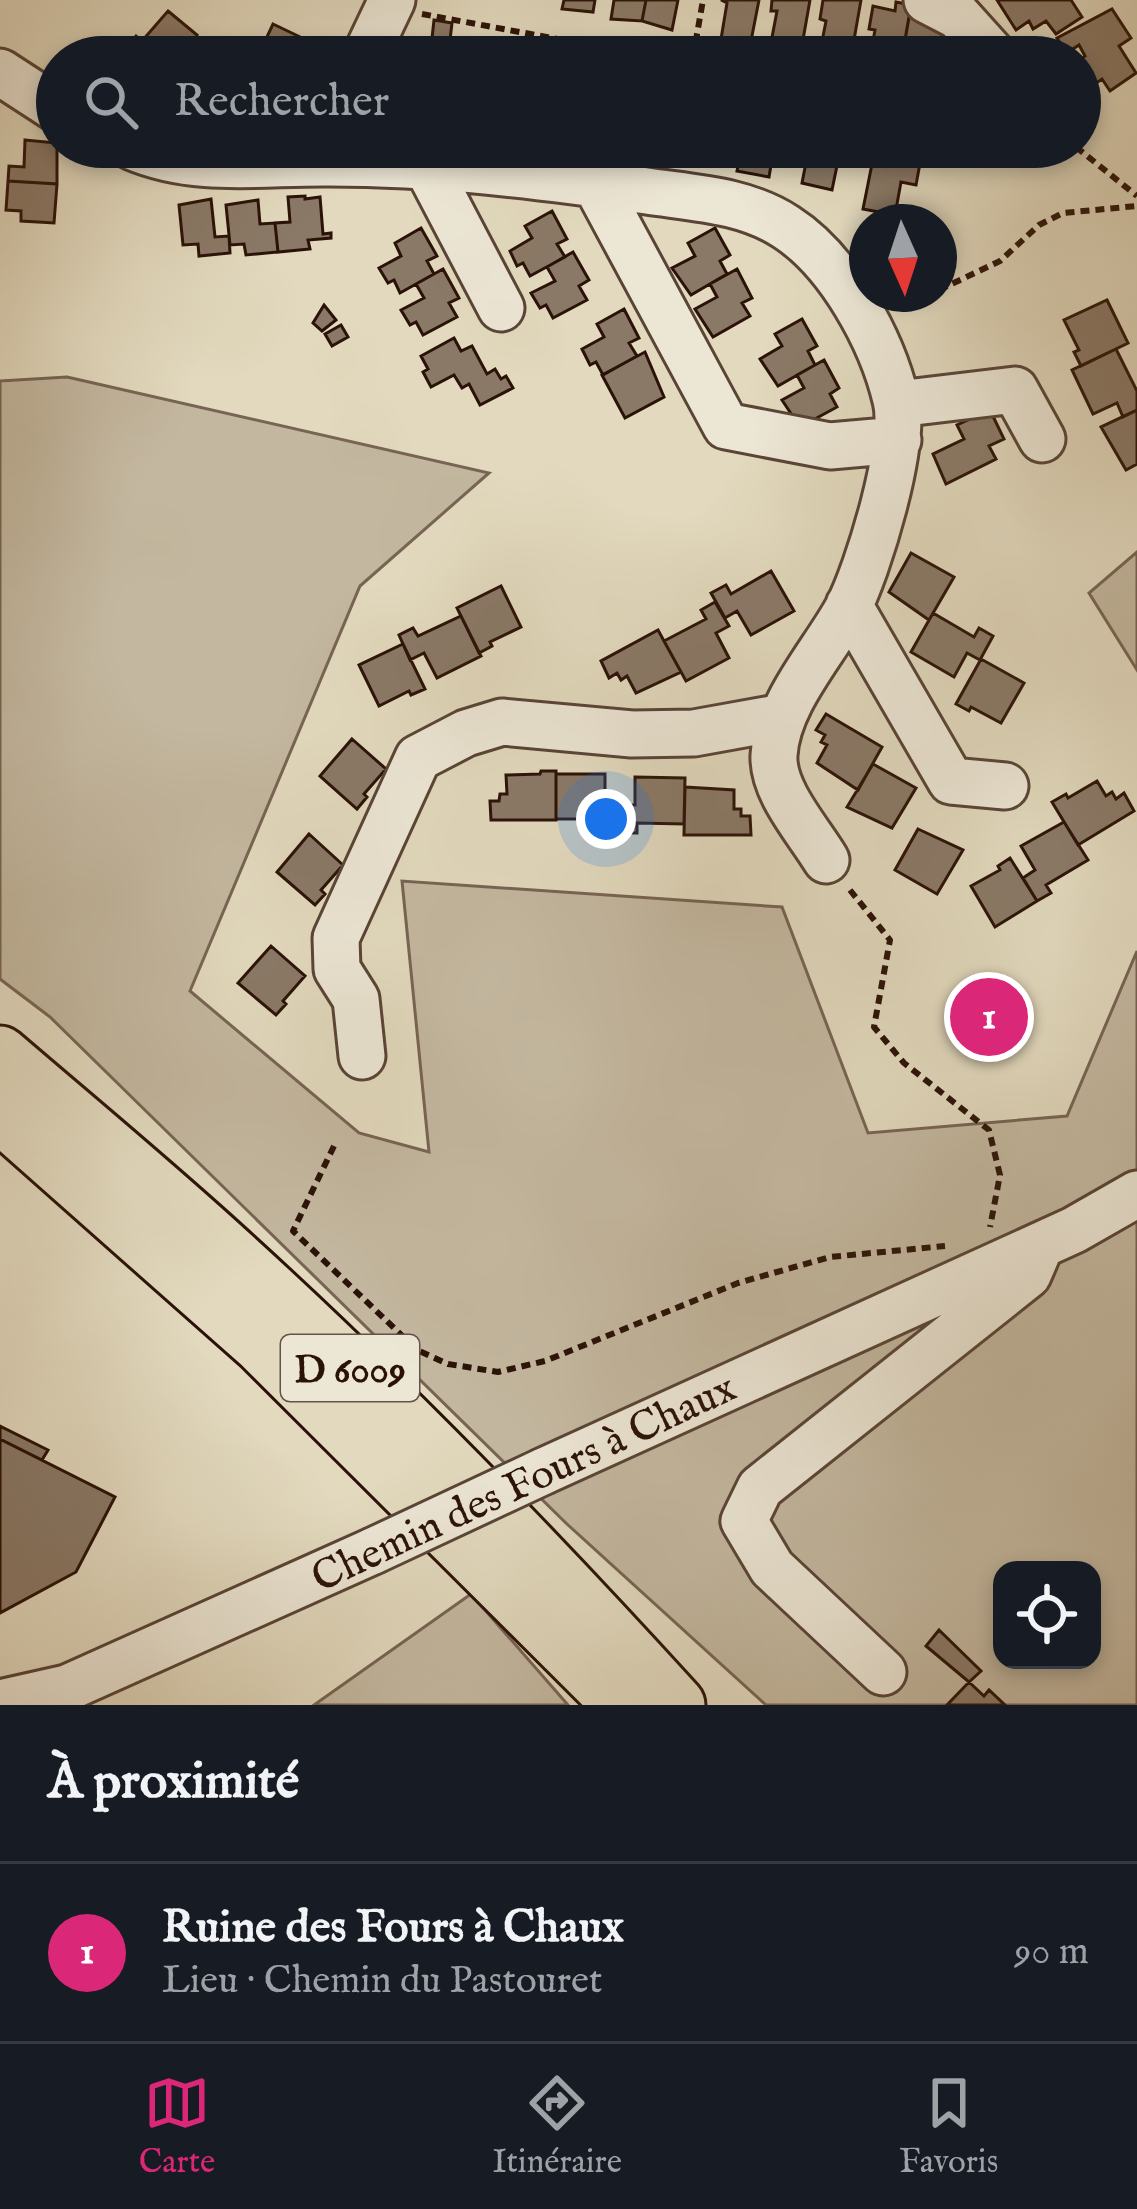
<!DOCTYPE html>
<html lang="fr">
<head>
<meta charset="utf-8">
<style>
	:root { --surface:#171b24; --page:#20242c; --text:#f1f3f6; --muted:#9ea1a6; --line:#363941; --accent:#db2777 }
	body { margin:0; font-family:"IM FELL English",serif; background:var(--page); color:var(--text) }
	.controls { position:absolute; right:36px; bottom:36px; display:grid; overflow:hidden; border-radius:24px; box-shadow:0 6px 18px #0003 }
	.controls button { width:108px; height:108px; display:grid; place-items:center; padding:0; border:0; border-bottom:3px solid var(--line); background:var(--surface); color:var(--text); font:60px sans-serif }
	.compass { position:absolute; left:849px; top:204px; width:108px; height:108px; border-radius:50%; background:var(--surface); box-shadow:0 6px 18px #0003; rotate:177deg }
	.you { position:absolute; left:606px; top:819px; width:42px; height:42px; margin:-30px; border:9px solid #fff; border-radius:50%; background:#1a73e8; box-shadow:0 0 0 18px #1a73e833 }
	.badge { display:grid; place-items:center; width:78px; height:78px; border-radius:50%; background:var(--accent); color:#fff; font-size:39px; font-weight:700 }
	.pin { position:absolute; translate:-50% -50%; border:6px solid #fff; box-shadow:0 3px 12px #0006 }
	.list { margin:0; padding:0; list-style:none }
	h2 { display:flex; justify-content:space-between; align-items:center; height:156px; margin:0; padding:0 48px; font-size:51px }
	h2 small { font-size:39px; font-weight:400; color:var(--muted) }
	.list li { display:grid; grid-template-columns:78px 1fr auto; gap:36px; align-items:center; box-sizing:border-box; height:180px; padding:0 48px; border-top:3px solid var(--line) }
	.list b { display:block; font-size:45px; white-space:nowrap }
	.list p { margin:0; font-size:39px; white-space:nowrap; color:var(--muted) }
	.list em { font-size:39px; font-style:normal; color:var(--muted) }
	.icon { flex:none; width:66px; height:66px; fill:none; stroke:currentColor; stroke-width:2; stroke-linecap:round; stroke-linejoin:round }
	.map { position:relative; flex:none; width:1137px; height:1705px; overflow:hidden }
	.search { position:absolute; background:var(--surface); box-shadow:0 6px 18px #0003; left:36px; right:36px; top:36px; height:132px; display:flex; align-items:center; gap:30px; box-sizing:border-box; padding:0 42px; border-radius:66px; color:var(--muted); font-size:45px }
	.sheet { height:336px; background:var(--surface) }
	nav { display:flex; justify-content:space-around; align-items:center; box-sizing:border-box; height:168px; border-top:3px solid var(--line); background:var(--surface); font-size:33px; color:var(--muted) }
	nav a { display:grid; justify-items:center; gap:6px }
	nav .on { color:var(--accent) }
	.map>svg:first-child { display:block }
</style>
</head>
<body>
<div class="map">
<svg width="1137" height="1705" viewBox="0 0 1137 1705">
	<rect width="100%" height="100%" fill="#e2d9be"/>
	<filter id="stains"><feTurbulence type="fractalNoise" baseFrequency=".00167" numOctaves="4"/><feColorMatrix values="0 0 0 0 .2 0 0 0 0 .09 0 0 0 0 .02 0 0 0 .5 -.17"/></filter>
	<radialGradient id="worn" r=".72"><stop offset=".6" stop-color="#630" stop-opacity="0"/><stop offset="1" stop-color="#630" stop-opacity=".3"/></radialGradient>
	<!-- green -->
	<path fill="#c3b79f" stroke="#776454" stroke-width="3" fill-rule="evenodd" d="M 67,377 L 489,473 L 360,586 L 190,991 L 359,1133 L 429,1152 L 402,881 L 782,907 L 868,1133 L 1067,1116 L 1137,951 L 1137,1705 L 766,1705 L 568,1525 L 50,1017 L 0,979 L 0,381 ZM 1002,1570 L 1092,1570 L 1092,1660 L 1002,1660 Z
		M 1137,552 L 1137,670 L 1089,593 Z
		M 471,1594 L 568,1705 L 314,1705 Z"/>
	<!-- building -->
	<path fill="#8a7967" stroke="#2b1208" stroke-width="3" d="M 564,0 L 595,0 L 593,12 L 562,9 Z
		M 614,0 L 646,0 L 642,21 L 611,19 Z
		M 646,0 L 678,0 L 672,30 L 642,21 Z
		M 759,0 L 751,41 L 721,39 L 727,3 L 721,0 Z
		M 772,0 L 810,0 L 801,51 L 770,48 L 777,11 L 771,11 Z
		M 823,0 L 861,0 L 851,57 L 819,57 L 826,21 L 820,19 Z
		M 997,0 L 1071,0 L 1082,17 L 1056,34 L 1046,21 L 1033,29 L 1029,21 L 1016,30 Z
		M 896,2 L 911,5 L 902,57 L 870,57 L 875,30 L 869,29 L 873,6 L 895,11 Z
		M 1112,9 L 1131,38 L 1119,46 L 1136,73 L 1110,91 L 1102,79 L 1089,88 L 1080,75 L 1080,59 L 1085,56 L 1079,45 L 1067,53 L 1057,38 Z
		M 168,11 L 197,35 L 178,57 L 118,57 L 136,36 L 142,41 Z
		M 910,12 L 945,27 L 941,50 L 935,48 L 933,57 L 902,57 Z
		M 434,20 L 452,23 L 448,57 L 430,56 Z
		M 273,24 L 325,49 L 321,57 L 258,56 Z
		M 25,140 L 57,143 L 57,184 L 8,181 L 9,166 L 24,167 Z
		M 675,147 L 707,147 L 704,165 L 673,160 Z
		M 742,147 L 774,147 L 769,177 L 737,171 Z
		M 809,147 L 856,147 L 854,159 L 839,156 L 832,190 L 802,183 Z
		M 891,147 L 923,147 L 916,185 L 901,182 L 895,215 L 863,209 L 874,154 L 890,157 Z
		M 8,181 L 57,184 L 54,223 L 21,221 L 21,211 L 6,210 Z
		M 305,196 L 305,199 L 320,197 L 323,234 L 331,233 L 331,238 L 308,240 L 310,249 L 278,252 L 275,223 L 290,222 L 288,197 Z
		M 211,199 L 215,237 L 229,236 L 230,253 L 199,256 L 198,244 L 183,245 L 179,205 Z
		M 258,200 L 260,224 L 275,223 L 278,252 L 246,255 L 244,244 L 230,245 L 226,205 Z
		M 552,211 L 567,239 L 557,244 L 565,257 L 530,276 L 523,263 L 517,266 L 510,251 L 532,238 L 525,226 Z
		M 421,228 L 437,256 L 427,261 L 434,274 L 400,293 L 394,280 L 388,283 L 379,268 L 401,256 L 395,243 Z
		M 715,228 L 730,255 L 720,261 L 727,274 L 691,295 L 672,268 L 695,256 L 688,243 Z
		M 573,252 L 589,280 L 579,286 L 587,300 L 553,318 L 546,305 L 540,308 L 531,293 L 555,281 L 547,267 Z
		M 443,269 L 459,298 L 449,303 L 457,317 L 423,335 L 416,322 L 410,325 L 401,310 L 424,298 L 416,284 Z
		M 737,269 L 752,298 L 742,303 L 750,316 L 713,337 L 695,309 L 717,297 L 710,284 Z
		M 1107,300 L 1128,343 L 1081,366 L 1074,352 L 1079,350 L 1064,320 Z
		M 324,305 L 336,320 L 322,331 L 313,323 Z
		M 624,309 L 639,338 L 629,343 L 637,356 L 603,375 L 596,362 L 590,365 L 582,349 L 604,337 L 597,324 Z
		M 802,319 L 817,346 L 808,351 L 815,365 L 778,386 L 760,359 L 782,346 L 775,334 Z
		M 341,325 L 348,337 L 332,346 L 325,334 Z
		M 454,338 L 461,351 L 472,346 L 487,374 L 495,369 L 501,379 L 506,376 L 513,388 L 480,405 L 469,384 L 462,388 L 454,375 L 431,387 L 423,372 L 428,369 L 421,356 Z
		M 1116,349 L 1137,391 L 1137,410 L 1123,417 L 1117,403 L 1093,414 L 1072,370 Z
		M 645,352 L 664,397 L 625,418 L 602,375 Z
		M 824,360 L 839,388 L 830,394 L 837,407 L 800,427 L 782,400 L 804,388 L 797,375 Z
		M 990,410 L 1004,439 L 989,446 L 996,459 L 946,484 L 933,454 L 964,439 L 957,425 Z
		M 1137,410 L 1137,464 L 1126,470 L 1101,427 Z
		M 911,553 L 954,577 L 929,620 L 889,592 Z
		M 771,571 L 794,611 L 751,635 L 737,611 L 725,618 L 711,593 L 726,585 L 731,594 Z
		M 501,586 L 521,627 L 490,642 L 492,646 L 479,653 L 457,608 Z
		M 715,602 L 729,626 L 716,633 L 729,658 L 686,681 L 664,641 L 706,619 L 701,610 Z
		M 933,613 L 974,637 L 979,628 L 993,636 L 980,660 L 967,653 L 954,677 L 911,652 Z
		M 461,616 L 481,656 L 437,678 L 424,653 L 410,660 L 399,635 L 413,628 L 418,636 Z
		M 658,630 L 681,672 L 636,693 L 627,676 L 621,680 L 617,673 L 609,678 L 601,661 Z
		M 403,644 L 425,689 L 411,695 L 409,691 L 379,706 L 359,665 Z
		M 981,659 L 1024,683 L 1001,723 L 971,707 L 969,711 L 956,704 Z
		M 826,714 L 882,747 L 858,790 L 817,763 L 827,745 L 821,742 L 825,735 L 816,730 Z
		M 352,739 L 386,769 L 364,794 L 367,797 L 357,809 L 320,776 Z
		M 873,764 L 916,788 L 892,828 L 847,807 Z
		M 541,771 L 556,771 L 556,820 L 491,820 L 490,801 L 499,801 L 500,794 L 507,794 L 506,775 L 540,774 Z
		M 556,774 L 605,774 L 605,801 L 620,801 L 620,828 L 604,829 L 604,819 L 556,819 Z
		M 635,777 L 685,778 L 684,824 L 637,823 L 637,833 L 620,833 L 620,805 L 635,805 Z
		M 1097,781 L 1106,796 L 1112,792 L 1116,799 L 1124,793 L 1134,811 L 1078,845 L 1052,802 L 1066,794 L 1068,798 Z
		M 685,787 L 734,790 L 734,809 L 741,809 L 741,816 L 750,816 L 751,835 L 684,835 Z
		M 1064,822 L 1088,860 L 1046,885 L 1051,893 L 1037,901 L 1023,878 L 1035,870 L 1021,846 Z
		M 918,829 L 963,850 L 937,894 L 895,870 Z
		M 309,834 L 343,865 L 321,890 L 325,894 L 315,905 L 277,872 Z
		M 1010,858 L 1037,901 L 995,927 L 971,886 L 1000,870 L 998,866 Z
		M 271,946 L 305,976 L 283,1001 L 286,1004 L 276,1015 L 238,983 Z
		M 0,1426 L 48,1450 L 42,1460 L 0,1439 Z
		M 0,1439 L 115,1497 L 76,1572 L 0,1613 Z
		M 939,1630 L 981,1671 L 969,1682 L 926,1646 Z
		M 969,1682 L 984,1696 L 989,1690 L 1005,1705 L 947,1705 Z"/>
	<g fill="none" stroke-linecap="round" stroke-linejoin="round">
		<defs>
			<path id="minor" d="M 927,0 L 958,16 L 995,57
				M 365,57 L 392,0
				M 0,72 L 57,109
				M 133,147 C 197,174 263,162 330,163 C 436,163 542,176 647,191 C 694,198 745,200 786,227 C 839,261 882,340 896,400 C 907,442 868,571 847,610 C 822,655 777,703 774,755 C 772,791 808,830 826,860
				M 426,165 L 501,308
				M 595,183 L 726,426 L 830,446 L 898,440
				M 898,404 L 1015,390 L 1042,439
				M 849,605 L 951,781 L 1005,786
				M 362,1056 L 356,999 L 337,969 L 336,938 L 418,758 L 466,733 L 502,722 L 632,734 L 694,733 L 783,717
				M 544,1471 L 1074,1230 L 1137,1194
				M 883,1672 L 772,1568 L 744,1521 L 760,1488 L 1028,1275 L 1037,1254
				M 0,1703 L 67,1688 L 373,1551"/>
			<path id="major" d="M 0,1055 C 78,1122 158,1188 234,1258 C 389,1399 535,1550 676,1705
				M 0,1113 L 262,1345 L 623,1705"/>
		</defs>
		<!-- minor casing -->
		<use href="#minor" stroke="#594436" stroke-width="51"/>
		<!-- major casing -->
		<use href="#major" stroke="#2b1208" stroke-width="63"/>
		<!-- path -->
		<path stroke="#2b1208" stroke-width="6" stroke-dasharray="9 6" stroke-linecap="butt" d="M 422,14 L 655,57
			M 693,57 L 703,0
			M 1076,147 L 1137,196
			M 939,290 L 1000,261 L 1039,225 L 1063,213 L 1137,206
			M 898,305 L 928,294
			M 850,890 L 890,940 L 874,1027 L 904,1063 L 989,1130 L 1000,1175 L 990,1227
			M 334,1146 L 293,1231 L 417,1350 L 448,1364 L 498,1372 L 545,1361 L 738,1283 L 830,1257 L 945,1246"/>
		<!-- minor -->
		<use href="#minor" stroke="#ece6d5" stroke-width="45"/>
		<!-- major -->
		<use href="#major" stroke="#e2d9be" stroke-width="57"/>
		<defs>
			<path id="minor-bridge" d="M 373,1551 L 544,1471"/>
		</defs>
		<!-- minor-bridge casing -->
		<use href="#minor-bridge" stroke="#594436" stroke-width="51" stroke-linecap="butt"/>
		<!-- minor-bridge -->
		<use href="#minor-bridge" stroke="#ece6d5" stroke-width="45"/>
	</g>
	<g text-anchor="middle" stroke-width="9" stroke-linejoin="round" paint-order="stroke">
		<!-- shield labels -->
		<rect fill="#ece6d5" stroke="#655246" stroke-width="3" x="281" y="1335" width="138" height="66" rx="9"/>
		<g font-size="39" font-weight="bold" fill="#2b1208">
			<text x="350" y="1382">D 6009</text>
		</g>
		<!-- street labels -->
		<g font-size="42" fill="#2b1208" stroke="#ece6d5">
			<text transform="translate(523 1481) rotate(-25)" y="15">Chemin des Fours à Chaux</text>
		</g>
	</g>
	<rect width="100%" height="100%" filter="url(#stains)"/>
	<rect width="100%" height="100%" fill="url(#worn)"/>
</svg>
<div class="controls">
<button><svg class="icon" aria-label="locate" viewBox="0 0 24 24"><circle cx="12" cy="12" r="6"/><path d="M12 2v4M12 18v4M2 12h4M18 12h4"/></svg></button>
</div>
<svg class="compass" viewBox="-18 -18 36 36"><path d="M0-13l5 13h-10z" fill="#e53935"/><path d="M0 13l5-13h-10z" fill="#9ea1a6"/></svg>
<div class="you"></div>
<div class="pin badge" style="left:989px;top:1017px">1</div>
<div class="search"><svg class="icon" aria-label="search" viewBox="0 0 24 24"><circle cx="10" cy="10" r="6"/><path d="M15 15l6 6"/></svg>Rechercher</div>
</div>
<section class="sheet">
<h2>À proximité<small></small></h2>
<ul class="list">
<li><span class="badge">1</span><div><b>Ruine des Fours à Chaux</b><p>Lieu · Chemin du Pastouret</p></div><em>90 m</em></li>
</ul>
</section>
<nav>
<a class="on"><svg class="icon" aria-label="map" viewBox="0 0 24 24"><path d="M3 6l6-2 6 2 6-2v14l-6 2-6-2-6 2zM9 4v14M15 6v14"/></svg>Carte</a>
<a><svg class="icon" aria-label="directions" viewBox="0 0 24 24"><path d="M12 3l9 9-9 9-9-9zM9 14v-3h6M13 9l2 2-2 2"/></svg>Itinéraire</a>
<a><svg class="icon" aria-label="saved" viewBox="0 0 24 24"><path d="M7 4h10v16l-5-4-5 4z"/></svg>Favoris</a>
</nav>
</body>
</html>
